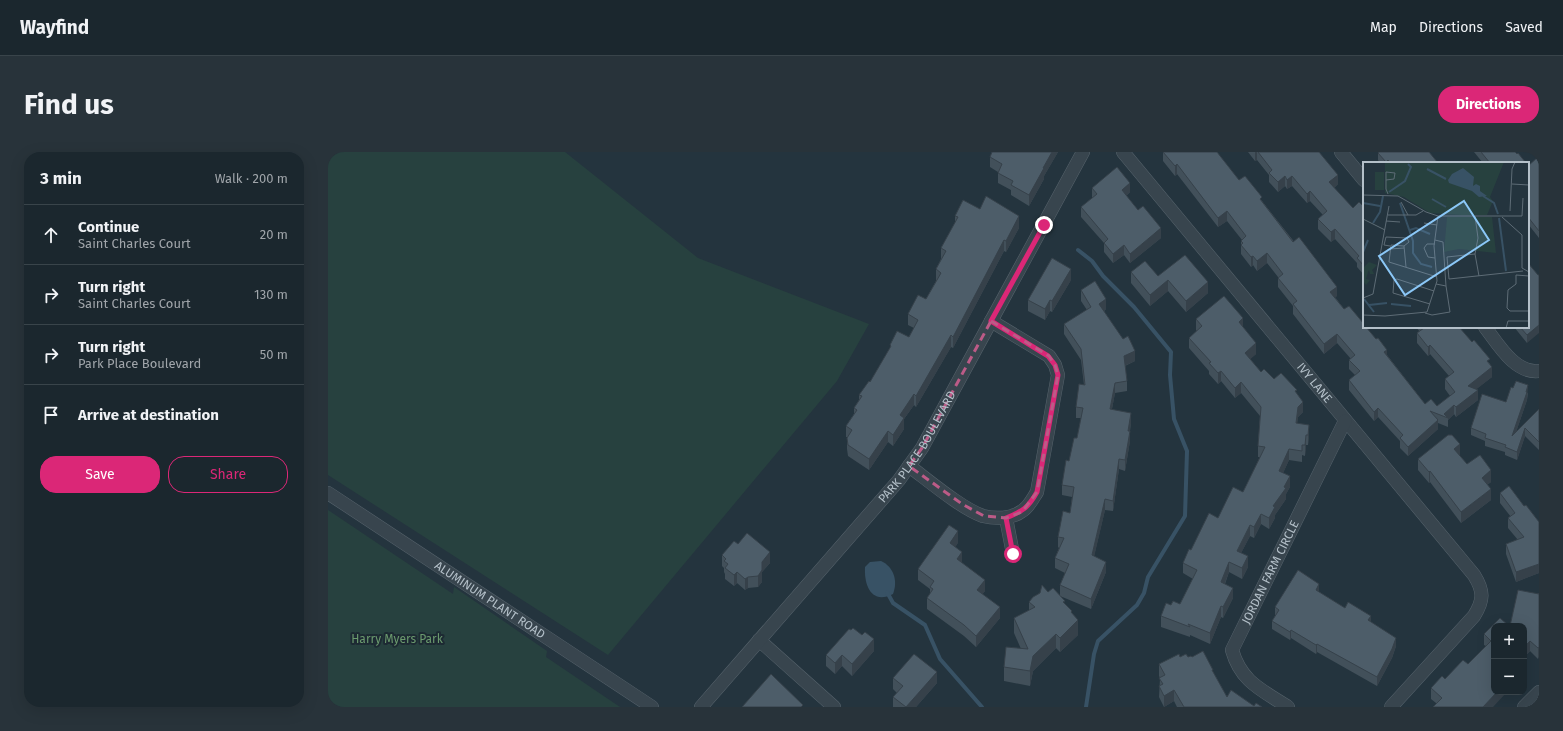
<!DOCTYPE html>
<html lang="en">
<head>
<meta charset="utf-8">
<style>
	:root { --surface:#1b272e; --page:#28333a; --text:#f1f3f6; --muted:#a0a5aa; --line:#39444a; --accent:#db2777 }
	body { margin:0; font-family:"Fira Sans",sans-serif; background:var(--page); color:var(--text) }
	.controls { position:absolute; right:12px; bottom:12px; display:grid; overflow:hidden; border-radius:8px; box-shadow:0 4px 16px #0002 }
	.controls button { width:36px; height:36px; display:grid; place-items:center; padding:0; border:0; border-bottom:1px solid var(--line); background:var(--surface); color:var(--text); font:20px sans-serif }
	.stop { position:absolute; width:12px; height:12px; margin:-9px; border:3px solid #db2777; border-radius:50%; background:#fff }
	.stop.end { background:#db2777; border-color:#fff; box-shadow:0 1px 4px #0008 }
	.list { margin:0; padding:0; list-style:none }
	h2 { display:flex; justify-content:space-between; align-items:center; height:52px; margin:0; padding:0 16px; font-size:17px }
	h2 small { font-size:13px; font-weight:400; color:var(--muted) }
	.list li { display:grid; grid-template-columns:26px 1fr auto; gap:12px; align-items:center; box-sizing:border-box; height:60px; padding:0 16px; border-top:1px solid var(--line) }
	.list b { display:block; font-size:15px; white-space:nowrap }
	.list p { margin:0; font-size:13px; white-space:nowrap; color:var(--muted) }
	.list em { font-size:13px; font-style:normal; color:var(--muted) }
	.actions { display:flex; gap:8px; padding:12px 16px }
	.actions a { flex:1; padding:9px 0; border:1px solid var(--accent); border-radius:16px; text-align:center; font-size:14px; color:var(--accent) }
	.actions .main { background:var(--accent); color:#fff }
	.icon { flex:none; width:22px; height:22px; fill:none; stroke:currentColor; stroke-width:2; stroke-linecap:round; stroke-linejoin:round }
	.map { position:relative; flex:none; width:1211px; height:555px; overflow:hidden; border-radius:16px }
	header { display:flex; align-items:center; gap:24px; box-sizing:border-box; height:56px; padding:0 20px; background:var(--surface); border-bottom:1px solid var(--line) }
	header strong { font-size:19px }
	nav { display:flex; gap:22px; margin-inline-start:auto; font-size:14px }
	.intro { display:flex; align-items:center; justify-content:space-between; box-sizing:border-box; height:96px; padding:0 24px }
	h1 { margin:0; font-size:28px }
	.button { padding:10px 18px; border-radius:16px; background:var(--accent); color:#fff; font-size:14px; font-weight:700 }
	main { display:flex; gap:24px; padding:0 24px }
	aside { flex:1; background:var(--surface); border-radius:16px; box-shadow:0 4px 16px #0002 }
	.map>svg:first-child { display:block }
</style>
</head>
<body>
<header>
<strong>Wayfind</strong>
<nav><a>Map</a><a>Directions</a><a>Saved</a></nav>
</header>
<div class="intro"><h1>Find us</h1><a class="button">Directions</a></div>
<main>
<aside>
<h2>3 min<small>Walk · 200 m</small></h2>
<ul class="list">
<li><svg class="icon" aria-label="ahead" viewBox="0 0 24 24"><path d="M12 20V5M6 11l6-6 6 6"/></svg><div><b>Continue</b><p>Saint Charles Court</p></div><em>20 m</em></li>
<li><svg class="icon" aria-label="right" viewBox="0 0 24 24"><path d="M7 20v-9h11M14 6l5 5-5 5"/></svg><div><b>Turn right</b><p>Saint Charles Court</p></div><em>130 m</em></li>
<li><svg class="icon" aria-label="right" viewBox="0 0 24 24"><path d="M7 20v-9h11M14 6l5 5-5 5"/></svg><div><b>Turn right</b><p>Park Place Boulevard</p></div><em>50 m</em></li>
<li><svg class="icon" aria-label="arrive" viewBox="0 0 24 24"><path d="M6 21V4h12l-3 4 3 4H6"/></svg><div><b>Arrive at destination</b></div></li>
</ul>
<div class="actions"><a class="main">Save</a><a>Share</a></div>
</aside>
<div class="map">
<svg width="1211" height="555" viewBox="0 0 1211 555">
	<rect width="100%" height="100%" fill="#24343e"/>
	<!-- green -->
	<path fill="#27413f" d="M 0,0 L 237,0 L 370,106 L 541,172 L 509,229 L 280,503 L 0,323 Z
		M 0,358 L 125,442 L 126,435 L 219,499 L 218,505 L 292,555 L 0,555 Z"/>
	<!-- water -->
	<path fill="#385265" d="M 553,409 C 566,415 570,429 565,442 C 543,453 536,433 537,415 L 542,410 Z"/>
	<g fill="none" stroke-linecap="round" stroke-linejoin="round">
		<!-- stream -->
		<path stroke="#385265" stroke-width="4" d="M 750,98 L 764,109 L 775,124 L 806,155 L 843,200 L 842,223 L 846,267 L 859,299 L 857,364 L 820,425 L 816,441 L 809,453 L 770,489 L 766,502 L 758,555
			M 559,440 L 565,451 L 597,473 L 612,507 L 654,555"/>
		<defs>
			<g id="minor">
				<path id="s1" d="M 795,0 L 1146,423 C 1156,439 1156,448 1146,464 L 1063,555"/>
				<path d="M 1013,0 L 1036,28"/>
				<path d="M 1157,175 C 1170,192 1187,222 1211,219"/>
				<path d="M 581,314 C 600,328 634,357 655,364 C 667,367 684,367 694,359 C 701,355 705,346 709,340 L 730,223 L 727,213 L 721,204 L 663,169"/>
				<path id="s2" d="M 0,341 L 324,555"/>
				<path d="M 678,366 L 685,402"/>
				<path d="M 431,488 L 506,555"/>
				<path id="s3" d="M 373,555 L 571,328 L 594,296 L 755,0"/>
				<path id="s4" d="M 960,555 C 934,538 913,530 904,498 L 1017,269"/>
				<path d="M 1196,555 L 1211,540"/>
			</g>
		</defs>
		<!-- minor casing -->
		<use href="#minor" stroke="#56636c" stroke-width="14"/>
		<!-- minor -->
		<use href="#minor" stroke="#38454e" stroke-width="13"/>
	</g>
	<!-- wall -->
	<path fill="#42505a" d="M 687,0 L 730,0 L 716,24 L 716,27 L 701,54 L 683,43 L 683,38 L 670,31 L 670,20 L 662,15 L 662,5 Z
		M 835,0 L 911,28 L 934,49 L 1009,144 L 1007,145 L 1016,157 L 1059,203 L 1097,252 L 1109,254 L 1122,244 L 1117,237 L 1117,227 L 1121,224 L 1102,202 L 1100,204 L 1089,191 L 1089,181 L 1092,180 L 1088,175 L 1131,175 L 1162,212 L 1164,225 L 1148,237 L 1150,248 L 1128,265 L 1126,262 L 1120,268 L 1120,275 L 1110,271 L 1110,277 L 1080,304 L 1072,296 L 1072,289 L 1050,265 L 1046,269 L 1021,238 L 1021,228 L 1027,223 L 1021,217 L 1021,208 L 1023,207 L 1009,191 L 996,202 L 965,162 L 965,154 L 950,135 L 950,125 L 939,111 L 929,119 L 925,113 L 923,115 L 913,102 L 913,89 L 914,88 L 899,69 L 890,75 L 849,22 L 847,24 L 835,9 Z
		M 920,0 L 991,0 L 1010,32 L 1006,36 L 1025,56 L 1036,55 L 1036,123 L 1029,115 L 1029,111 L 1007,87 L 1003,90 L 990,77 L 990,67 L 995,63 L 982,49 L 979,51 L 964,34 L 959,37 L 957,34 L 950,40 L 941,30 L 941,23 L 929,8 L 927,9 Z
		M 1146,0 L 1187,0 L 1198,11 L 1155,11 Z
		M 1050,1 L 1110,11 L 1052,11 L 1050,8 Z
		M 1211,5 L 1211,86 L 1200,72 L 1200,14 Z
		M 764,36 L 802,40 L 798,44 L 833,86 L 802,111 L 796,103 L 785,111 L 776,100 L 776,91 L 753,65 L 753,55 L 764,46 Z
		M 627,64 L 691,76 L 678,100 L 676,99 L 625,196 L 623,195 L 588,255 L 586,253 L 576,267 L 576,277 L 565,294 L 560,290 L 541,318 L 520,304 L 519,297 L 519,285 L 518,285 L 518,274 L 526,262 L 526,256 L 531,248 L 531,243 L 542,230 L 562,196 L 562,193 L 581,185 L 586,176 L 580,173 L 580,162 L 598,147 L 608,129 L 608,117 L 613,107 L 613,96 L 627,71 Z
		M 803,120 L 830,124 L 880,141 L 858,160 L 840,139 L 822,154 L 803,131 Z
		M 1210,123 L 1199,191 L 1186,175 L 1200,175 Z
		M 743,128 L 724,160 L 722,159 L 717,168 L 700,159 L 700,148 Z
		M 753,138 L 778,157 L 776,159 L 807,209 L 797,214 L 799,229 L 799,239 L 787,241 L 784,257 L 803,271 L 802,279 L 802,289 L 797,319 L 791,317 L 785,359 L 777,358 L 766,404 L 778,420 L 763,457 L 732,444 L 737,452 L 744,462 L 750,483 L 732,500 L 728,496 L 705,519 L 702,534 L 676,529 L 676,515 L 693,497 L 686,481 L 686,466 L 701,459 L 701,450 L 720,440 L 732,443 L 732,433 L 737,421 L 727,416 L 727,406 L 731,396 L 730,395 L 730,385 L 742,361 L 744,345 L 734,343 L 734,333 L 749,286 L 753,266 L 748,266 L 748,255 L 756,233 L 753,208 L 736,182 L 736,172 L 759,158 L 753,149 Z
		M 868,167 L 915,176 L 928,202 L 922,207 L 933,220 L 946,227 L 969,242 L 975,260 L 970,265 L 969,271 L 981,283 L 980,293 L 978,293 L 977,304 L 974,303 L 974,310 L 961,308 L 955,321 L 962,335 L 958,342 L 958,347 L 947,363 L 947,366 L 941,377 L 933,372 L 926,386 L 922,384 L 913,401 L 920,415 L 914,427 L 901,420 L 897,432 L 905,446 L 895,466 L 893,465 L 882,492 L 862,483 L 862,485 L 833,475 L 833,464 L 843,453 L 852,452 L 865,427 L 855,421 L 855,411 L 863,398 L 890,366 L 915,340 L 932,305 L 930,305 L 930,294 L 932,264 L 913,241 L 907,246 L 893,229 L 890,232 L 881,222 L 881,219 L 861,196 L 861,186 L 869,179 L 868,178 Z
		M 1200,241 L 1199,248 L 1188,280 L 1211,257 L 1211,298 L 1197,284 L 1189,308 L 1177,303 L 1177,300 L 1157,294 L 1157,289 L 1143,283 L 1143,276 L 1178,250 Z
		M 1131,303 L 1139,312 L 1163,330 L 1159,333 L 1163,348 L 1133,371 L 1102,330 L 1101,331 L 1090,318 L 1090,307 L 1132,303 Z
		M 1172,341 L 1196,354 L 1211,370 L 1211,421 L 1188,430 L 1178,402 L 1178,392 L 1190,388 L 1180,376 L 1180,366 L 1183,365 L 1172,351 Z
		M 630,391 L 627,395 L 634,411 L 657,439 L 654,442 L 672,466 L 648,495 L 636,484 L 599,457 L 599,446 L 602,442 L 602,437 L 590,428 L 590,417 Z
		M 410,392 L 442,411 L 434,420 L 434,430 L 430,435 L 420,436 L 417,438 L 409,431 L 406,434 L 397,427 L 397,422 L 396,420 L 396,416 L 394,414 L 394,403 Z
		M 991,440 L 1017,456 L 1043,470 L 1068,494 L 1064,506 L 1049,534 L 989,500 L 988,502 L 963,486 L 962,488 L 944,477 L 944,469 L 947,464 L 947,455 Z
		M 1211,442 L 1210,507 L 1202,499 L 1196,505 Z
		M 1172,466 L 1165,555 L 1108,551 L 1103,547 L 1103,536 L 1140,512 L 1158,494 L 1156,493 L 1156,482 Z
		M 523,478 L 534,483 L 546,499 L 524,524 L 514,514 L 507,522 L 498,514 L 498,503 Z
		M 852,505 L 860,505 L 885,520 L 899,545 L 926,554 L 934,555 L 849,555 L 846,549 L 836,555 L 831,545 L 832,526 L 831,524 L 831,512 Z
		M 565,526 L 609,531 L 588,555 L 565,555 L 565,545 L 569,541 L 565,537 Z"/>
	<!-- shaded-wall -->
	<path fill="#36414a" d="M 724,0 L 730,0 L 716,24 L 716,27 L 701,54 L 701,43 L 715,16 Z
		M 927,0 L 929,0 L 929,8 L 927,9 Z
		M 849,12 L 849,22 L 847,24 L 847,14 Z
		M 1010,23 L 1010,32 L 1001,40 L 1001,30 Z
		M 957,24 L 957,34 L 950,40 L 950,30 Z
		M 964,24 L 964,34 L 959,37 L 959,28 Z
		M 802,31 L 802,40 L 794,48 L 794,38 Z
		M 982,39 L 982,49 L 979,51 L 979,42 Z
		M 899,59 L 899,69 L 890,75 L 890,66 Z
		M 691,64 L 691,76 L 678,100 L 678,89 Z
		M 833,76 L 833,86 L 802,111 L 802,102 Z
		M 1007,77 L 1007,87 L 1003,90 L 1003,80 Z
		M 676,88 L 676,99 L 625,196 L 625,185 Z
		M 796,93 L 796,103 L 785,111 L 785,102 Z
		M 939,101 L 939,111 L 929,119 L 929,109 Z
		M 925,104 L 925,113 L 923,115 L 923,105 Z
		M 743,117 L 743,128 L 724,160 L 724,149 Z
		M 840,128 L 840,139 L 822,154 L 822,143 Z
		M 880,130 L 880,141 L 858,160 L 858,149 Z
		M 1009,135 L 1009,144 L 1002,149 L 1002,140 Z
		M 778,147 L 778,157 L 771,162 L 771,152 Z
		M 722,148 L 722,159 L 717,168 L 717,157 Z
		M 915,166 L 915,176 L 911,170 Z
		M 1211,173 L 1211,181 L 1199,191 L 1199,183 Z
		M 1009,182 L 1009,191 L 996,202 L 996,192 Z
		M 623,183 L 623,195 L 588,255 L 588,244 Z
		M 928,191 L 928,202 L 917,212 L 917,201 Z
		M 1102,193 L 1102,202 L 1100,204 L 1100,195 Z
		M 1059,198 L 1059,207 L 1056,200 Z
		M 807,199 L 807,209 L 796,214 L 796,204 Z
		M 1164,215 L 1164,225 L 1140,244 L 1140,234 Z
		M 893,219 L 893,229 L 890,232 L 890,221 Z
		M 913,230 L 913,241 L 907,246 L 907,236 Z
		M 787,231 L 787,241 L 782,267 L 782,257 Z
		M 1200,233 L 1199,248 L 1184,292 L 1184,284 Z
		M 1150,238 L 1150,248 L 1128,265 L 1128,255 Z
		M 586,242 L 586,253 L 576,267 L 576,277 L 565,294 L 565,283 L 572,263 Z
		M 975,250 L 975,260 L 970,265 L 968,282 L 968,271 L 970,255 Z
		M 1126,253 L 1126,262 L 1120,268 L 1120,266 L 1116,262 Z
		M 1050,256 L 1050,265 L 1046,269 L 1046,260 Z
		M 803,261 L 803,271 L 800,289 L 800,279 Z
		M 1110,268 L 1110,277 L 1080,304 L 1080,295 Z
		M 981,273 L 981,283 L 980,293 L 980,283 Z
		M 1197,276 L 1197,284 L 1189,308 L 1189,300 Z
		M 560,279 L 560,290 L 541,318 L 541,307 Z
		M 802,279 L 802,289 L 797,319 L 797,308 Z
		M 978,283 L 978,293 L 977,304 L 977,293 Z
		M 1132,292 L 1132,303 L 1126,308 L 1126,297 Z
		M 961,297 L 961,308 L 951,330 L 951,319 Z
		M 791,307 L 791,317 L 785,359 L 785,349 Z
		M 1163,318 L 1163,330 L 1154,337 L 1154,326 Z
		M 1102,319 L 1102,330 L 1101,331 L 1101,320 Z
		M 962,324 L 962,335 L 958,342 L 958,347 L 947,363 L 947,366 L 941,377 L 941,366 L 945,354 Z
		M 1163,337 L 1163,348 L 1133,371 L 1133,360 Z
		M 777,347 L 777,358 L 764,414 L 764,403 Z
		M 933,362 L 933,372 L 926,386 L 926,375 Z
		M 922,373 L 922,384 L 909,409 L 909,399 Z
		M 630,379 L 630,391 L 622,402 L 622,391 Z
		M 442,400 L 442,411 L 434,420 L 434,430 L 430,435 L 430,424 L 434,410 Z
		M 634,400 L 634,411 L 629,407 Z
		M 920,404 L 920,415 L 914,427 L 914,416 Z
		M 778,410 L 778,420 L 763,457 L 763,447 Z
		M 901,410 L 901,420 L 893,441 L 893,430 Z
		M 1211,412 L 1211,421 L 1188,430 L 1188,420 Z
		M 409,420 L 409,431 L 406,434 L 406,423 Z
		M 420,425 L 420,436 L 417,438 L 417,427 Z
		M 657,428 L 657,439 L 649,450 L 649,438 Z
		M 991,432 L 991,440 L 988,438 Z
		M 905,436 L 905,446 L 895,466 L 895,455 Z
		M 893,454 L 893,465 L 882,492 L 882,481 Z
		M 672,455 L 672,466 L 648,495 L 648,484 Z
		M 1043,464 L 1043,472 L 1040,468 Z
		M 750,468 L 750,483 L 732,500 L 732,486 Z
		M 963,478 L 963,486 L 962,488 L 962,480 Z
		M 728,482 L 728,496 L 705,519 L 702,534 L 702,519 L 705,504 Z
		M 1068,486 L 1068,494 L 1064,506 L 1049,534 L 1049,525 Z
		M 546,487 L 546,499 L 524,524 L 524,512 Z
		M 1202,489 L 1202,499 L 1196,505 L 1196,495 Z
		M 989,492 L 989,500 L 988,502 L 988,493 Z
		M 1211,495 L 1211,505 L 1210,507 L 1210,496 Z
		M 514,503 L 514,514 L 507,522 L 507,511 Z
		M 609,520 L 609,531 L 588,555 L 578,555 Z
		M 846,538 L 846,549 L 836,555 L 836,544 Z
		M 1169,540 L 1179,540 L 1165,555 L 1155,555 Z"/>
	<!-- building -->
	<path fill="#4d5d69" stroke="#36414a" d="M 664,0 L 724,0 L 715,16 L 716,16 L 701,43 L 683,33 L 685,29 L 670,21 L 674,12 L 662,5 Z
		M 835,0 L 889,0 L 911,28 L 917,24 L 934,45 L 932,47 L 965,90 L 971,85 L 1009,135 L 1002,140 L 1016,157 L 1021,154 L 1036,172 L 1036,175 L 1038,175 L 1048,187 L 1050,186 L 1059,198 L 1056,200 L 1097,252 L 1103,247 L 1109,254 L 1127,240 L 1117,227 L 1126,220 L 1102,193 L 1100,195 L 1089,181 L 1096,176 L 1096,175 L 1131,175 L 1144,190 L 1146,188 L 1162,207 L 1159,209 L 1164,215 L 1140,234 L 1150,238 L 1128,255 L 1126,253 L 1116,262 L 1120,266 L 1102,259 L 1110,268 L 1080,295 L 1072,286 L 1075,283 L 1050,256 L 1046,260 L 1021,228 L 1032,219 L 1021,208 L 1027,203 L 1009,182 L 996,192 L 965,152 L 969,149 L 950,126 L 955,122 L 939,101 L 929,109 L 925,104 L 923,105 L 913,93 L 915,91 L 913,89 L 918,84 L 899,59 L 890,66 L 849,12 L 847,14 Z
		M 930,0 L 991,0 L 1010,23 L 1001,30 L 1025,56 L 1031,50 L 1036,55 L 1036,114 L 1029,106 L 1031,104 L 1007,77 L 1003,80 L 990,67 L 999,59 L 982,39 L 979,42 L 964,24 L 959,28 L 957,24 L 950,30 L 941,21 L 944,18 Z
		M 1051,0 L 1101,0 L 1110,11 L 1062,11 L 1060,8 L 1058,10 L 1050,1 Z
		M 1153,0 L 1187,0 L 1189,2 L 1190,1 L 1198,11 L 1162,11 Z
		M 1210,5 L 1211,5 L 1211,79 L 1200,65 L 1200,14 Z
		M 789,15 L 802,31 L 794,38 L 810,58 L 815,54 L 833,76 L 802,102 L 796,93 L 785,102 L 776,91 L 780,87 L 753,55 L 769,42 L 764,36 Z
		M 658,44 L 691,64 L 678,89 L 676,88 L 625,185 L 623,183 L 588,244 L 586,242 L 572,263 L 576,266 L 565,283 L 560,279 L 541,307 L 520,293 L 519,286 L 524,278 L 518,274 L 529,258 L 526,256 L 534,244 L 531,243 L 541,229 L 542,230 L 563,194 L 562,193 L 569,179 L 581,185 L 590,168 L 580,162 L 590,143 L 598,147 L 613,121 L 608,117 L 618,99 L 613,96 L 630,65 L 627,64 L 635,48 L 652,57 Z
		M 857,103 L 880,130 L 858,149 L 840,128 L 822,143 L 803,120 L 817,109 L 830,124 Z
		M 724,106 L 743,117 L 724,149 L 722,148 L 717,157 L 700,148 Z
		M 1200,111 L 1210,123 L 1211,123 L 1211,173 L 1199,183 L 1192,175 L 1200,175 Z
		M 767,129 L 778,147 L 771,152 L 795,187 L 800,184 L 807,199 L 796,204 L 799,229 L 787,231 L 782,257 L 803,261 L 800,279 L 802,279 L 797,308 L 791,307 L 785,349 L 777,347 L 764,403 L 778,410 L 763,447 L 732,433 L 741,412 L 727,406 L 736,386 L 730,385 L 735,359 L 742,361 L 746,335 L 734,333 L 738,308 L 741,309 L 746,286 L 749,286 L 755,256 L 748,255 L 751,232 L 757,233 L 753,197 L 736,172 L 763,155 L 753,138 Z
		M 896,144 L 915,166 L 911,170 L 928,191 L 917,201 L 933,220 L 936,217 L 946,227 L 953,221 L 969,238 L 967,239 L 975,250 L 970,255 L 968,271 L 981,273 L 980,283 L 978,283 L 977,293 L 974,293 L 974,299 L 961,297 L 951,319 L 962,324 L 956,335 L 958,336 L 945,354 L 947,355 L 941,366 L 933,362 L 926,375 L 922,373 L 909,399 L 920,404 L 914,416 L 901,410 L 893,430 L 905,436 L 895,455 L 893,454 L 882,481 L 860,472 L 862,475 L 833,464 L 838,451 L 843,453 L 845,449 L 852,452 L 869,418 L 855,411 L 861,397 L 863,398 L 881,361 L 890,366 L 905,335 L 915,340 L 937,295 L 930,294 L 933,255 L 913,230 L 907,236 L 893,219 L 890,221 L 881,211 L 883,210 L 861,186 L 874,174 L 868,167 Z
		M 1188,229 L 1200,233 L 1198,240 L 1199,240 L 1184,284 L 1211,257 L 1211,290 L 1197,276 L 1189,300 L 1177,295 L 1178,293 L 1157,286 L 1158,282 L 1143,276 L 1154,242 L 1178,250 L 1183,235 L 1185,236 Z
		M 1120,283 L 1124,283 L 1132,292 L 1126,297 L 1139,312 L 1152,303 L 1163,318 L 1154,326 L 1163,337 L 1133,360 L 1102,319 L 1101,320 L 1090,307 Z
		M 1181,334 L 1196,354 L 1198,353 L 1211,370 L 1211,412 L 1188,420 L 1178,392 L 1196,385 L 1180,366 L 1187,361 L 1172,341 Z
		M 621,373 L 630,379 L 622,391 L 634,400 L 629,407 L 657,428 L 649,438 L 672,455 L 648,484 L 636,473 L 599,446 L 605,437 L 602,435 L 606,429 L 590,417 Z
		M 419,381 L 442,400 L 434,410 L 434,418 L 430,424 L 420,425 L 417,427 L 409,420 L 406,423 L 397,416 L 400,412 L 396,409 L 398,407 L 394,403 L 406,389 L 410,392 Z
		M 970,418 L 991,432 L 988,438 L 1017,456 L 1020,450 L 1043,464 L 1040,468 L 1068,486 L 1064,497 L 1049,525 L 989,492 L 988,493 L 963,478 L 962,480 L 944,469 L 951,458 L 947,455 Z
		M 714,433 L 720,440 L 725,436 L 737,449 L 735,450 L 744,459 L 743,460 L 750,468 L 732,486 L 728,482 L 705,504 L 702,519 L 676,515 L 678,495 L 700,497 L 686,466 L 707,455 L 701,450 L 705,445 L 712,441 Z
		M 1190,438 L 1211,442 L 1211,441 L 1211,495 L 1210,496 L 1202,489 L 1196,495 L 1196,474 L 1182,474 Z
		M 1172,466 L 1181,474 L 1166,474 L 1166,540 L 1169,540 L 1155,555 L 1105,555 L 1114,546 L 1103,536 L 1114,524 L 1117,527 L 1135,508 L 1140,512 L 1163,489 L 1156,482 Z
		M 525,476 L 534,483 L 537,480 L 546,487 L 524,512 L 514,503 L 507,511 L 498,503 L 521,477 L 523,478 Z
		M 875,499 L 885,518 L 884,518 L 899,545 L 903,538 L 926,554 L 928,551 L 934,555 L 856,555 L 846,538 L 836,544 L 831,534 L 835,532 L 831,526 L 837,523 L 831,512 L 851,502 L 852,505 L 858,502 L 860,505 L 863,504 L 864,505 Z
		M 586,502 L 609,520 L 578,555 L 565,545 L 575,534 L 565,526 Z
		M 443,522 L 475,553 L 473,555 L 414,555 Z"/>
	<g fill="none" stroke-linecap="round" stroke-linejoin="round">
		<!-- route -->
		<path stroke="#db2777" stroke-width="5" d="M 685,402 L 678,366 C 695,359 700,356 709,340 L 730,223 L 727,213 L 720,204 L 663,169 L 716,73"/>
	</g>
	<!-- marked area -->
	<path fill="none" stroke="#bc5b87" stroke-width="3" stroke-dasharray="8 5" stroke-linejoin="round" d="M 663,169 L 721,204 L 727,213 L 730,223 L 709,340 L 694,360 L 678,366 L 656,364 L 634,352 L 581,314 L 594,296 Z"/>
	<g text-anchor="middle" stroke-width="4" stroke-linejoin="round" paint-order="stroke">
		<!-- street labels -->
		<g font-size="12" fill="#b4c0c9" stroke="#1d2a33">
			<text dy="4" stroke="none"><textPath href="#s1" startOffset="300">IVY LANE</textPath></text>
			<text dy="4" stroke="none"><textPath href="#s3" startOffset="339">PARK PLACE BOULEVARD</textPath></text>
			<text dy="4" stroke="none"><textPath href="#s4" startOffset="169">JORDAN FARM CIRCLE</textPath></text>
			<text dy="4" stroke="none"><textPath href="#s2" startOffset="194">ALUMINUM PLANT ROAD</textPath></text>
		</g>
		<!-- park labels -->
		<g font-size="12" fill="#6b9a6e" stroke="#1d2a33">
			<text x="69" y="491">Harry Myers Park</text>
		</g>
	</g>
	<!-- overview -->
	<g transform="translate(1035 10)">
		<rect width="166" height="166" fill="#24343e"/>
		<path d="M 22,0 L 141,0 L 127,35 L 130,39 L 124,53 L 98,53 L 67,51 L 41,35 L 22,31 ZM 12,10 L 21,10 L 21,28 L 12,28 ZM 84,55 L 129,55 L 133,91 L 96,87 L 81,90 ZM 6,100 L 14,103 L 9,108 L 11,112 L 7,112 L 6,108 L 5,110 L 3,117 L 7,118 L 3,123 L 0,119 L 0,106 Z" fill="#27413f"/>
		<path d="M 100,6 L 111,15 L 110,24 L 113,22 L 117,24 L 117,29 L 124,34 L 116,35 L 109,29 L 86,21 L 85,18 L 89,12 Z" fill="#385265"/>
		<path fill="none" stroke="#385265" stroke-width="2" d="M 64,7 L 83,17M 26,30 L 42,19 L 48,5 L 45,2M 120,34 L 131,41 L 135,52M 69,37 L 83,45M 0,41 L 17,44M 37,41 L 50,79 L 50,91 L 58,102 L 69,105M 136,56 L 143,109M 10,61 L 17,50 L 20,34M 47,68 L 53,66 L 67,72M 0,90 L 5,78M 1,137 L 11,150M 28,142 L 48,144M 6,143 L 24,141"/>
		<path fill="none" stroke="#5e6c76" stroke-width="1" d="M 23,18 L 31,17 L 32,11 L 23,10 L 23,27 L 25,32M 149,22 L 166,23M 0,33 L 35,34 L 63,50 L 75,54 L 159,54 L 160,36M 38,40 L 45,53M 147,49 L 149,7 L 152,0M 25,53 L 53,53 L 60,49M 112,54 L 115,76 L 112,92 L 116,114M 139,55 L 159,73 L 159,106 L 166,110M 0,57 L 22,68M 23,59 L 37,60M 61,61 L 74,63M 72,78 L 80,80 L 83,124 L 73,122M 72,82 L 64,82 L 61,86 L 65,95 L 72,96M 27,84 L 21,83 L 23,75 L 44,76 L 46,80 L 41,84M 27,87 L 41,86M 112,92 L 84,95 L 86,117 L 160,109M 43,105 L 41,84 L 28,83 L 26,100 L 74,115M 166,114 L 153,113 L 153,122 L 145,128 L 144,146 L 147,149 L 166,149M 0,136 L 10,132 L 26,44M 67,142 L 30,131 L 31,118 L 34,117 L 71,129M 62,151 L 69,153 L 87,150 L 83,124M 0,153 L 22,154 L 64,150 L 74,119 L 71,84 L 75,54M 143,166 L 145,159 L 166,159"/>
		<path fill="#8bc7f7" fill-opacity="0.15" stroke="#8bc7f7" stroke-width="2" d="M 101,39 L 126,78 L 42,133 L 16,94 Z"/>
		<rect width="166" height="166" fill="none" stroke="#b4c0c9" stroke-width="2"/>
	</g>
</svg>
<div class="controls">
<button>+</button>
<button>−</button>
</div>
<div class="stop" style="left:685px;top:402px"></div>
<div class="stop end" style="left:716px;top:73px"></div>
</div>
</main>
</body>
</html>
